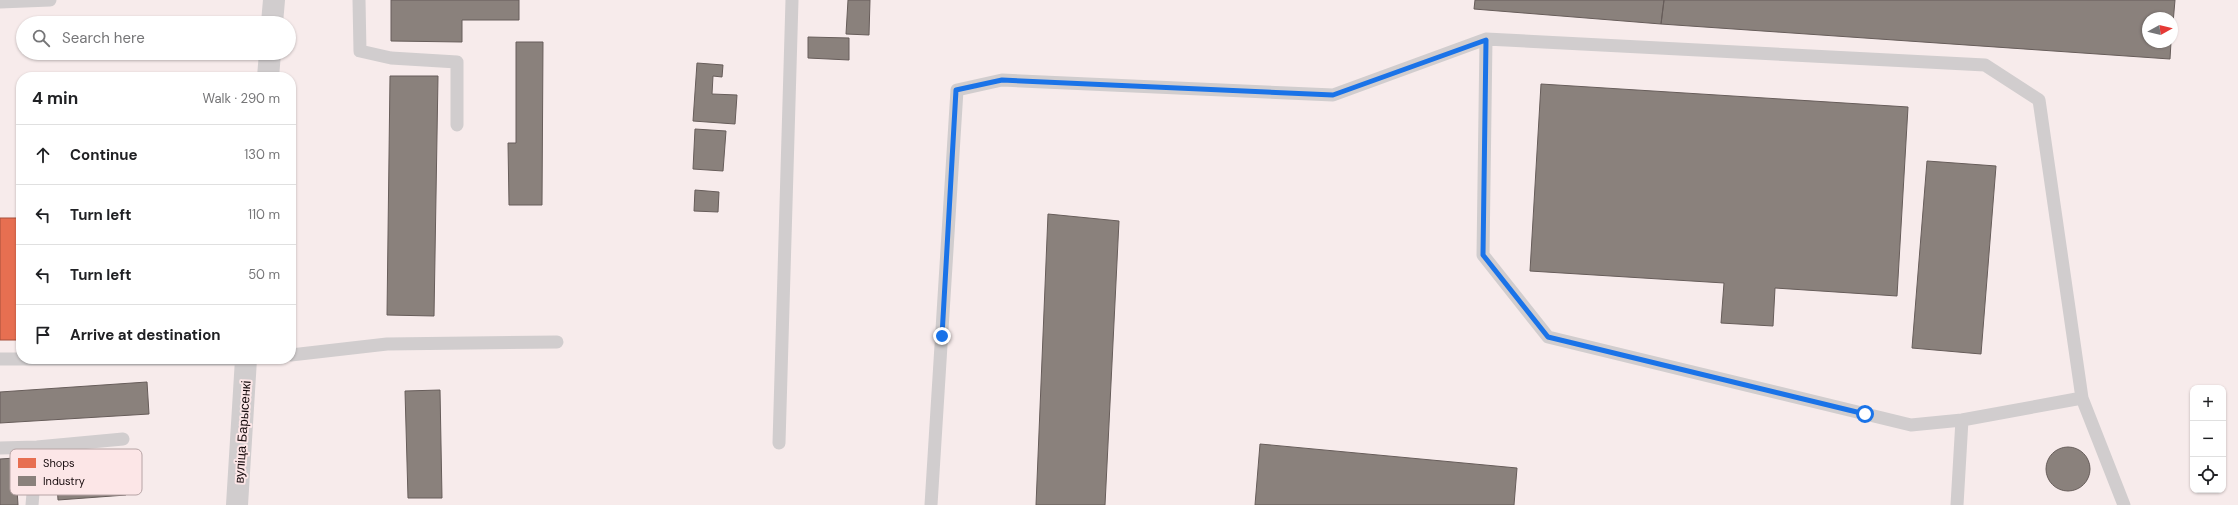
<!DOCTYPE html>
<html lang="en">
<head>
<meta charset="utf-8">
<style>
	:root { --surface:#fff; --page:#f6f6f6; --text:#202124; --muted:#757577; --line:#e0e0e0 }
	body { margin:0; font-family:"DM Sans",sans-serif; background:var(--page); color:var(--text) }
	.controls { position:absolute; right:12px; bottom:12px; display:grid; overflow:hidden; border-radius:8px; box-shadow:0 1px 3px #0004 }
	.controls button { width:36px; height:36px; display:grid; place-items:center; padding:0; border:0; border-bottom:1px solid var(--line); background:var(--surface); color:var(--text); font:20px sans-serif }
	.compass { position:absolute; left:2142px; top:12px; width:36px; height:36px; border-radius:50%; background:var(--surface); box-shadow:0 1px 3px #0004; rotate:82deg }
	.stop { position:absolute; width:12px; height:12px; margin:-9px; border:3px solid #1a73e8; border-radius:50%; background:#fff }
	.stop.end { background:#1a73e8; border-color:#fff; box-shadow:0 1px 4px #0008 }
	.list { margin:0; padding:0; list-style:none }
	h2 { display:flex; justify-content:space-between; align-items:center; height:52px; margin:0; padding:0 16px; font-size:17px }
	h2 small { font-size:13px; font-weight:400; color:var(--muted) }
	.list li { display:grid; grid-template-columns:26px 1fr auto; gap:12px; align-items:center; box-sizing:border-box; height:60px; padding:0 16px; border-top:1px solid var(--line) }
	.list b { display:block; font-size:15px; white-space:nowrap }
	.list em { font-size:13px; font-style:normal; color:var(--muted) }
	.icon { flex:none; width:22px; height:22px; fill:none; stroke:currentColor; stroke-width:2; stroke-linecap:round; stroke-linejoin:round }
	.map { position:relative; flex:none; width:2238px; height:505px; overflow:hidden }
	.search { position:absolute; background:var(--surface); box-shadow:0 1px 3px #0004; left:16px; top:16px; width:280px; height:44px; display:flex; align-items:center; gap:10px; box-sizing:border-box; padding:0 14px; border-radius:22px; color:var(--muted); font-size:15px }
	.panel { position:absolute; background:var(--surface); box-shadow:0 1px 3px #0004; left:16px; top:72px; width:280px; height:292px; border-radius:16px }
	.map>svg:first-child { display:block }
</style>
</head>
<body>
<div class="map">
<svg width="2238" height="505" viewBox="0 0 2238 505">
	<rect width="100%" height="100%" fill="#f7ebeb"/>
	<!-- shops -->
	<path fill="#e76f51" stroke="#a8503c" d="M 0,218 L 21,218 L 21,340 L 0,340 Z"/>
	<!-- industry -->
	<path fill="#8a817c" stroke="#675d5a" d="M 391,0 L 519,0 L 519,20 L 462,20 L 462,42 L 391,41 Z
		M 848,0 L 870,0 L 869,35 L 846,34 Z
		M 1475,0 L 1664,0 L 1661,24 L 1474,9 Z
		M 1664,0 L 2175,0 L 2172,35 L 2172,18 L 2148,18 L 2148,42 L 2171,42 L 2170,59 L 1661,24 Z
		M 808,37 L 849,38 L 849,60 L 808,58 Z
		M 516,42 L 543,42 L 542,205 L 509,205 L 508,143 L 516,143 Z
		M 697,63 L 723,65 L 722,77 L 713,76 L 712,94 L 737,95 L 735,124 L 693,121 Z
		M 390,76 L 438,76 L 434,316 L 387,315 Z
		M 1541,84 L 1908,107 L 1897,296 L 1775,288 L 1773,326 L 1721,323 L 1724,283 L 1530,271 Z
		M 695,129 L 726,131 L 723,171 L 693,169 Z
		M 1927,161 L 1996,166 L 1981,354 L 1912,348 Z
		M 695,190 L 719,192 L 718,212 L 694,211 Z
		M 1048,214 L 1119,221 L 1105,505 L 1036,505 Z
		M 147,382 L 149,414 L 0,423 L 0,392 Z
		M 440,390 L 442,498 L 408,498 L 405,391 Z
		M 1260,444 L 1517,468 L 1514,505 L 1255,505 Z
		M2046 469a22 22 0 1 1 44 0a22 22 0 1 1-44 0Z
		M 15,458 L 18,505 L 0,505 L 0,459 Z
		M 123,462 L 126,495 L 58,500 L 56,467 Z"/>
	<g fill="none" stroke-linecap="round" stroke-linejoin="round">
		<!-- lane -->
		<path stroke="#d1cdce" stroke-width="13" d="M 359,0 L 360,51 L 391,58 L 457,62 L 457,125
			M 0,2 L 50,0
			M 1486,39 L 1985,65 L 2039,100 L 2082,398
			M 291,355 L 387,344 L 557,342
			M 0,359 L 252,359
			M 779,443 L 792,0
			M 0,448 L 37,447 L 123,439
			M 32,505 L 37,447
			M 931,505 L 957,90 L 1002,80 L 1333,95 L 1486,39 L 1483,255 L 1548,337 L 1911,425 L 1962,420 L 2082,398 L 2124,505
			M 1957,505 L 1962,420"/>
		<!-- street -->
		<path stroke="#d1cdce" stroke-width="22" d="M 272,23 L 274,0
			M 268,77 L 270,53
			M 237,505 L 246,359"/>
	</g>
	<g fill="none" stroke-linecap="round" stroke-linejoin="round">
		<!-- route -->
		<path stroke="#1a73e8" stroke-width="5" d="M 942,336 L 956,90 L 1002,80 L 1333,95 L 1486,40 L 1483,255 L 1548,337 L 1865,414"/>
	</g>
	<g text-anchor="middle" stroke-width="4" stroke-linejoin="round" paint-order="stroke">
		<!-- street labels -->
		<g font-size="13" fill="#15090b" stroke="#fce6e7">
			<text transform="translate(242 432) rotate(-86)" y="5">вуліца Барысенкі</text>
		</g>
	</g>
	<!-- legend -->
	<rect x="10" y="449" width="132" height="46" rx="6" fill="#fce6e7" stroke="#b7a4a5" stroke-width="1"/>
	<rect x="18" y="458" width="18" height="10" fill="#e76f51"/>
	<rect x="18" y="476" width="18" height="10" fill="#8a817c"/>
	<g font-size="11" fill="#15090b">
		<text x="43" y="467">Shops</text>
		<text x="43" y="485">Industry</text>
	</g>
</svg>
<div class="controls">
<button>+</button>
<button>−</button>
<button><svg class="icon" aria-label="locate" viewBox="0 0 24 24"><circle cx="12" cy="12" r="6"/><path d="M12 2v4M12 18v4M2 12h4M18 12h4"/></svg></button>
</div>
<svg class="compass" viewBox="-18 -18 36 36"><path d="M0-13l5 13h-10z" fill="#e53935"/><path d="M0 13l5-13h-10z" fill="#757577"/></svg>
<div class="stop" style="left:1865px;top:414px"></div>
<div class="stop end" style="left:942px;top:336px"></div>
<div class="search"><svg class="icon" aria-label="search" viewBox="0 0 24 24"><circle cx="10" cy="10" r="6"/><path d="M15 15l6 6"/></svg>Search here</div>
<section class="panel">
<h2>4 min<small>Walk · 290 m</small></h2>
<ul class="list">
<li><svg class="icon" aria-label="ahead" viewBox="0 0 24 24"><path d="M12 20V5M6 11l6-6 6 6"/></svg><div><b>Continue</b></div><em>130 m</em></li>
<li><svg class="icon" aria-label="left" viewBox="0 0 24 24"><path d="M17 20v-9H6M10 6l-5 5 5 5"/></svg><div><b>Turn left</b></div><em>110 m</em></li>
<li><svg class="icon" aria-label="left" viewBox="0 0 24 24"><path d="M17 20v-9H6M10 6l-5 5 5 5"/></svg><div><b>Turn left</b></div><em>50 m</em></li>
<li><svg class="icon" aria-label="arrive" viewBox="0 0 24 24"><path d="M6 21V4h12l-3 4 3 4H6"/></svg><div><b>Arrive at destination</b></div></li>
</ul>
</section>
</div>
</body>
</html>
